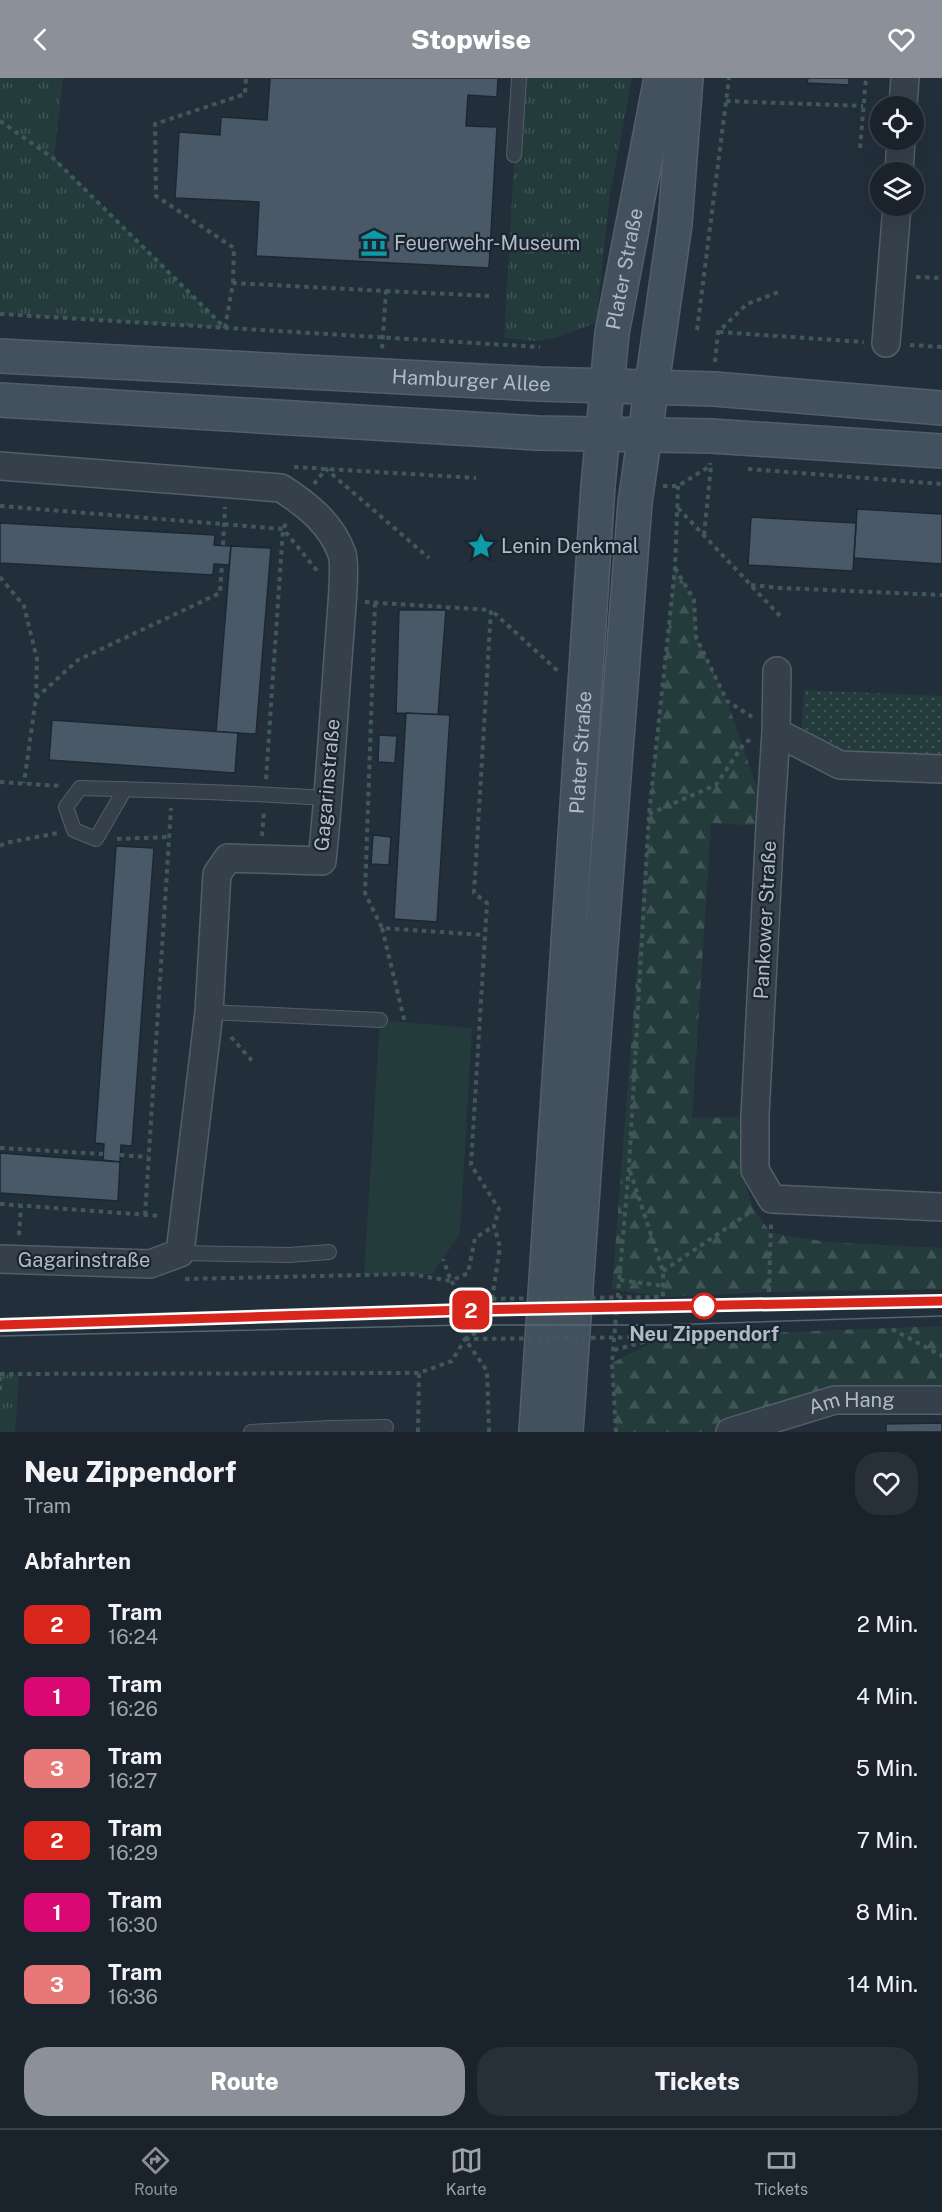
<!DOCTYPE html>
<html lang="de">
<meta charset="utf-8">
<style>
body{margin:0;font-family:"Public Sans",sans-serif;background:#272f38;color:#f1f3f6;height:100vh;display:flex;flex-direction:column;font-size:22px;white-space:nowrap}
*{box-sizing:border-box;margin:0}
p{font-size:20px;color:#9fa4a9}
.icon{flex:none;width:33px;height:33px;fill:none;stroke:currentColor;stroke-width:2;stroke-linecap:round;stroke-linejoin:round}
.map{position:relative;height:1354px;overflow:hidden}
.details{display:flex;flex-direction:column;background:#1a232c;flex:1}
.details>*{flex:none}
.badge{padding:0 12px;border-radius:9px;font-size:21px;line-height:39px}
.controls{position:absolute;left:870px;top:18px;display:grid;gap:12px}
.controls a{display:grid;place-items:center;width:54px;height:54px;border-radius:50%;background:#1a232c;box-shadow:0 6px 24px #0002,0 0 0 2px #384048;font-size:30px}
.map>.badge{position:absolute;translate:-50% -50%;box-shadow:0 0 0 3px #fff}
h2{padding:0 24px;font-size:22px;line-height:54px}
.round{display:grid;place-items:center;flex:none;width:63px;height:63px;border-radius:24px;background:#272f38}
.head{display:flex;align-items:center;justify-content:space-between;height:102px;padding:0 24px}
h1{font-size:28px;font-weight:800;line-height:45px}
.primary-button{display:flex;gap:12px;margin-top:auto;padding:12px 24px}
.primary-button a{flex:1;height:69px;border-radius:24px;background:#8c9099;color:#fff;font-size:24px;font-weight:800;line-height:69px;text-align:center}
.primary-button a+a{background:#272f38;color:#f1f3f6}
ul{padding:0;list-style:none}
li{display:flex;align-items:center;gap:18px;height:72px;padding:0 24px}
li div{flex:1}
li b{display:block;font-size:22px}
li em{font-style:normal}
li .badge{min-width:66px;font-weight:700;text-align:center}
header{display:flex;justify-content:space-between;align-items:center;height:78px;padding:0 24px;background:#8c9099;color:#fff;font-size:27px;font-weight:800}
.dock{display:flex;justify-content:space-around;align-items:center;height:84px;border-top:2px solid #384048;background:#1a232c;font-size:16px;color:#9fa4a9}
.dock a{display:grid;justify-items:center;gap:3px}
.dock .on{color:#8c9099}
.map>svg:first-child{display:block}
.grass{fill:url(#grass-tufts)}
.forest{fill:url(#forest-firs)}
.park{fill:url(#park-dots)}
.pitch{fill:#243b3c}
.building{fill:#4a5967;stroke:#1d2732;stroke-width:1.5}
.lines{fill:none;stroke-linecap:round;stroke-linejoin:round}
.lane-casing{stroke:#535e69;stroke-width:16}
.street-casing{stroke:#535e69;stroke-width:30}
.secondary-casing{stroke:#535e69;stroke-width:36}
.path{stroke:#415858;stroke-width:4;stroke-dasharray:4.5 4.5;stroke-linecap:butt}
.lane{stroke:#35404b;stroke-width:14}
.street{stroke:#35404b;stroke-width:27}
.secondary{stroke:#43505e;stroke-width:33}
.tram{stroke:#576572;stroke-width:1.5}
.path-bridge{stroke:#415858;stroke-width:4;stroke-dasharray:4.5 4.5;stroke-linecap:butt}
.line-casing{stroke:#fff;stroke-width:14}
.line{stroke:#d9261c;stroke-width:9}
.stop-dot{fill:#fff;stroke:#d9261c;stroke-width:3}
.labels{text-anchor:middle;stroke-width:4.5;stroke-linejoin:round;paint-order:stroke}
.poi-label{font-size:20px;fill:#b0bbc7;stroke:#1b2530;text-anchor:start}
.street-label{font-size:20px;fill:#b0bbc7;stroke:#1b2530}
.stop-label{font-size:20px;font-weight:bold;fill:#b0bbc7;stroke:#1b2530}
</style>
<header><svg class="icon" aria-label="back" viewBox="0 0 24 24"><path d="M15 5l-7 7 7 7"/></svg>Stopwise<svg class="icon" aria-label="heart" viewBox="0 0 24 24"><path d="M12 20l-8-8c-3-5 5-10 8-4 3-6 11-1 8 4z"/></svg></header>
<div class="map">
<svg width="942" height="1354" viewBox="0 0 942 1354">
<defs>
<pattern id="grass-tufts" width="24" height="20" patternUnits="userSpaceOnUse" patternTransform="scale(1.5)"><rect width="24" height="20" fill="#243b3c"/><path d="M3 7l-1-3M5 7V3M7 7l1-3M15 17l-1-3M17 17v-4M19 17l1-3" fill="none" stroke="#415557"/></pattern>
<pattern id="forest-firs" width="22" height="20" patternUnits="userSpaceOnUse" patternTransform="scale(1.5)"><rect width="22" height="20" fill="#243b3c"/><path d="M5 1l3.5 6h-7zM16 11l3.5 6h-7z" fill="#415557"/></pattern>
<pattern id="park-dots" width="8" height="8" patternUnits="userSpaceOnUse" patternTransform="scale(1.5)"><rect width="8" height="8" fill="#243b3c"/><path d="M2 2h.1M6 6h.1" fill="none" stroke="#415557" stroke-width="1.8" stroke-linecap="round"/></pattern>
</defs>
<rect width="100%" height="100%" fill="#222f3b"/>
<g class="grass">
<path d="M0,0H63L54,80L225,250L0,236Z"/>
<path d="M519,0H632L610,116L596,245L555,260L537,263L504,260Z"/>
<path d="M19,1296L15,1354H0V1297Z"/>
</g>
<g class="forest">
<path d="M675,490L694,522L696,559L727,623L770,748L711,745L692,1040L741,1039L740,1086L753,1131L771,1155L827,1164L942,1170V1211L769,1214L663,1219L612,1211L649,736Z"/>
<path d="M942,1248V1322H835L730,1354H616L612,1285L663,1259Z"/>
</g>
<path class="park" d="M804,612L942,618V691L800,685Z"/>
<path class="pitch" d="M380,942L472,950L460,1156L432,1196L364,1197Z"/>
<g class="building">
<path d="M270,0H498L497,19L468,17L466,48L497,49L489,190L256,178L259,124L175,120L179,54L220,57L221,39L267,42Z"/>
<path d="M808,0H849V7L807,5Z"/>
<path d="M857,431L942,436V486L854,480Z"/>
<path d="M751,439L856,445L853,493L748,487Z"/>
<path d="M0,445L215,457L214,467L231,468L229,487L214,486L213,497L0,485Z"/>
<path d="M231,468L271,470L256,656L216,654Z"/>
<path d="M399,532H446L438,637L396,635Z"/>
<path d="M406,635L450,637L437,844L394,841Z"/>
<path d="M52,642L238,655L235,695L49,682Z"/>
<path d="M379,657L397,658L395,685L378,684Z"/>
<path d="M373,757L391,759L389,787L371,786Z"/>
<path d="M116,768L154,770L132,1068L121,1067L120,1084L103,1082L104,1066L95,1065Z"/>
<path d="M0,1075L120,1084L118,1123L0,1115Z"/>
<path d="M942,1345V1354H886V1346Z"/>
</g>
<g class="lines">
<defs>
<g id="lane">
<path d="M514,77L519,0"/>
<path d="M125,711L96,761L74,752L66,729L80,710C163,712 246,715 328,720"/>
<path d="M209,934L380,942"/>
<path d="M180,1175L289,1177L329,1174"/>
<path d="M251,1354L330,1350"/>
<path d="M330,1354V1350L386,1349"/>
</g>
<g id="street">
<path d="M903,28L905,0"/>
<path d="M899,94L901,62"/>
<path d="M886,265L897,128"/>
<path d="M0,388L281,410C306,426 332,446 342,476C346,489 341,537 340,554C334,630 330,707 322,783L228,780L217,796L209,934L180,1175L150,1186L0,1181"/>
<path d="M777,593L776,654L770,748L755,1038V1092L772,1121L942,1129"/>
<path d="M776,654L840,687L942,691"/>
<path id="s1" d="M730,1354L835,1322H942"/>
</g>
<g id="secondary">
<path id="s2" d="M0,278L539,306L714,311L942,330"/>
<path d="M0,322L537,355L711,358L942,373"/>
<path id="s3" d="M536,1354L598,408L612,255L661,0"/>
<path d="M566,1354L589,1024L635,425L675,146L686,0"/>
</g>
</defs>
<use href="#lane" class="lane-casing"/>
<use href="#street" class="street-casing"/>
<use href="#secondary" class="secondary-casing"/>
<g class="path">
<path d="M726,23L863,28"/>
<path d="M0,43L53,80L225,250"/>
<path d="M860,70L866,0"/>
<path d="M916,199L942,200"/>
<path d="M233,205L234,170L156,118L155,46L245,16L246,0"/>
<path d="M386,213L489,218"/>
<path d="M0,236L540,269"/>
<path d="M225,250L233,205L386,213L382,271"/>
<path d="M697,252L729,0"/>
<path d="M719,254L864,264"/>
<path d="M910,267L942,269"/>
<path d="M715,284L718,254L747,226L779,214"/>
<path d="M294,389L476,400"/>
<path d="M748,391L942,406"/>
<path d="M314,406L326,391L429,480"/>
<path d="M663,408H678L710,388V385"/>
<path d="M0,428L283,451L319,495"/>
<path d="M678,430L780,538"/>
<path d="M704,457L711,388"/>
<path d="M223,467L225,429"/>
<path d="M675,490L694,522L696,559L727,623L752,639"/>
<path d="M0,499L24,528L37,581L36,620L24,705"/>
<path d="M751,507L781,510L942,517"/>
<path d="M365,524L491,532"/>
<path d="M375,525L365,815L382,850L484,857"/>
<path d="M36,620L78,582L220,515L222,486"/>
<path d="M266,701L283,451L287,444"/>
<path d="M0,704L61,708"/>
<path d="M649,736L716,707L745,664L753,661"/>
<path d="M262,758L264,733"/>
<path d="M117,761L168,759"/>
<path d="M0,768L5,765L58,755"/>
<path d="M382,850L405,945"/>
<path d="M231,959L254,985"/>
<path d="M0,1070L103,1076"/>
<path d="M120,1077L148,1079"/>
<path d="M630,1093L663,1193V1219"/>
<path d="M0,1126L161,1138"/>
<path d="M145,1137L171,730"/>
<path d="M19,1157L21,1128"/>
<path d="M663,1193L752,1133"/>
<path d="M185,1201L410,1196L451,1203L443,1181"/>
<path d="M620,1202L663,1208"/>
<path d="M769,1214L771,1146"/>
<path d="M465,1221L451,1203L468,1195L475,1160L494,1148"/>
<path d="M892,1251L942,1278"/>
<path d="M614,1272L663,1259"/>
<path d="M0,1296L419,1295L452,1283L465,1261"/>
<path d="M0,1312V1296"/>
<path d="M418,1354L419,1295"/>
<path d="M489,1354L487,1293L465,1261L488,1247L500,1169L494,1148L499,1131L471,1087L487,825L474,815L491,532L559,594"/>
<path d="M616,1354L612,1285L629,1089L649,736L675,490L678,408"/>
</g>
<use href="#lane" class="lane"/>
<use href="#street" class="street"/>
<use href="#secondary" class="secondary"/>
<g class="tram">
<path d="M0,1247L465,1232L942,1223"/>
<path d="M0,1258L465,1247H663L942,1238"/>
</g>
<g class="path-bridge">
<path d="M465,1221L663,1219"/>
<path d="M465,1261L663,1259"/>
</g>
</g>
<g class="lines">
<defs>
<path id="line" d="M0,1247L465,1232L942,1223"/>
</defs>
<use href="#line" class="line-casing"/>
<use href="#line" class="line"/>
</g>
<defs>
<symbol id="museum-bare" viewBox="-9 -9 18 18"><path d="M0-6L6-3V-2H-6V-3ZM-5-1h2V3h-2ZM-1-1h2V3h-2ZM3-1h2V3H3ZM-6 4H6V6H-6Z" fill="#0f9aa8" stroke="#1b2530" stroke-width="2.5" paint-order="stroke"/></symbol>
<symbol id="sight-bare" viewBox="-9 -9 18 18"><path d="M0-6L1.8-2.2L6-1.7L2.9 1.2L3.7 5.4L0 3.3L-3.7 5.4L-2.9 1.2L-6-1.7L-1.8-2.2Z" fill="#0f9aa8" stroke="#1b2530" stroke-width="2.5" paint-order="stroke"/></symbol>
</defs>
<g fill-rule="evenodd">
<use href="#museum-bare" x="355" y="146" width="38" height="38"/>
<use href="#sight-bare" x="462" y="449" width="38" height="38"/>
</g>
<circle class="stop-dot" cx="704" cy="1228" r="12"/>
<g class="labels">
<g class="poi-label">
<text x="394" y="172">Feuerwehr-Museum</text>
<text x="501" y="475">Lenin Denkmal</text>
</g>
<g class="street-label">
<text dy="7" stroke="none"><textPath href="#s3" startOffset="1167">Plater Straße</textPath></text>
<text dy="7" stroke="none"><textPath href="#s2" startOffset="472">Hamburger Allee</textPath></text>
<text dy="7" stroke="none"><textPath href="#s3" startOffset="681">Plater Straße</textPath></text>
<text transform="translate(327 707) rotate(-85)" y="7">Gagarinstraße</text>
<text transform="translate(765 842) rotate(-87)" y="7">Pankower Straße</text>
<text x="84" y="1189">Gagarinstraße</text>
<text dy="7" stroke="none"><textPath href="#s1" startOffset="126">Am Hang</textPath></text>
</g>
<g class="stop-label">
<text x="704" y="1263">Neu Zippendorf</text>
</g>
</g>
</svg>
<div class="controls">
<a><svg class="icon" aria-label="locate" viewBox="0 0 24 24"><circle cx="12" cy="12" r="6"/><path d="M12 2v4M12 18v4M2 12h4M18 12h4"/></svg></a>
<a><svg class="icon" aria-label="layers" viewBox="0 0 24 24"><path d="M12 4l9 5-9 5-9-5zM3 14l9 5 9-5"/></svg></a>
</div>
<b class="badge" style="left:471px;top:1232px;background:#d9261c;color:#fff">2</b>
</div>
<section class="details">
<div class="head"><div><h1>Neu Zippendorf</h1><p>Tram</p></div><a class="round"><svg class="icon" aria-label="heart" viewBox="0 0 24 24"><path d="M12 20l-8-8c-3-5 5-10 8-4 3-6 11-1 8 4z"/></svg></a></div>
<h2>Abfahrten</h2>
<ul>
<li><span class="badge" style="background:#d9261c;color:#fff">2</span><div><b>Tram</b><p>16:24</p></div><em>2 Min.</em></li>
<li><span class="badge" style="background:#da0873;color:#fff">1</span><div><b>Tram</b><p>16:26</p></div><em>4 Min.</em></li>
<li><span class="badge" style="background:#e87878;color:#fff">3</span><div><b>Tram</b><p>16:27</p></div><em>5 Min.</em></li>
<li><span class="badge" style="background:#d9261c;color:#fff">2</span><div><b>Tram</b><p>16:29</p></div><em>7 Min.</em></li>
<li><span class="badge" style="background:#da0873;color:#fff">1</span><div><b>Tram</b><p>16:30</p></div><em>8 Min.</em></li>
<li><span class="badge" style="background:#e87878;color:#fff">3</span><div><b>Tram</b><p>16:36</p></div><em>14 Min.</em></li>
</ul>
<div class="primary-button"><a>Route</a><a>Tickets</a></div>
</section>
<nav class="dock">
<a class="on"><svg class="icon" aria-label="directions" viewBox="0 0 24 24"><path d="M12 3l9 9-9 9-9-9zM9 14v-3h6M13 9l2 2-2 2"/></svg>Route</a>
<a><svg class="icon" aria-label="map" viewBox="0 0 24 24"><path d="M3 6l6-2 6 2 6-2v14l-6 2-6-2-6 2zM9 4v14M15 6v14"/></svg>Karte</a>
<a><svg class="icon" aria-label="tickets" viewBox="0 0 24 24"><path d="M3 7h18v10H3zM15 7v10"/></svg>Tickets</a>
</nav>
